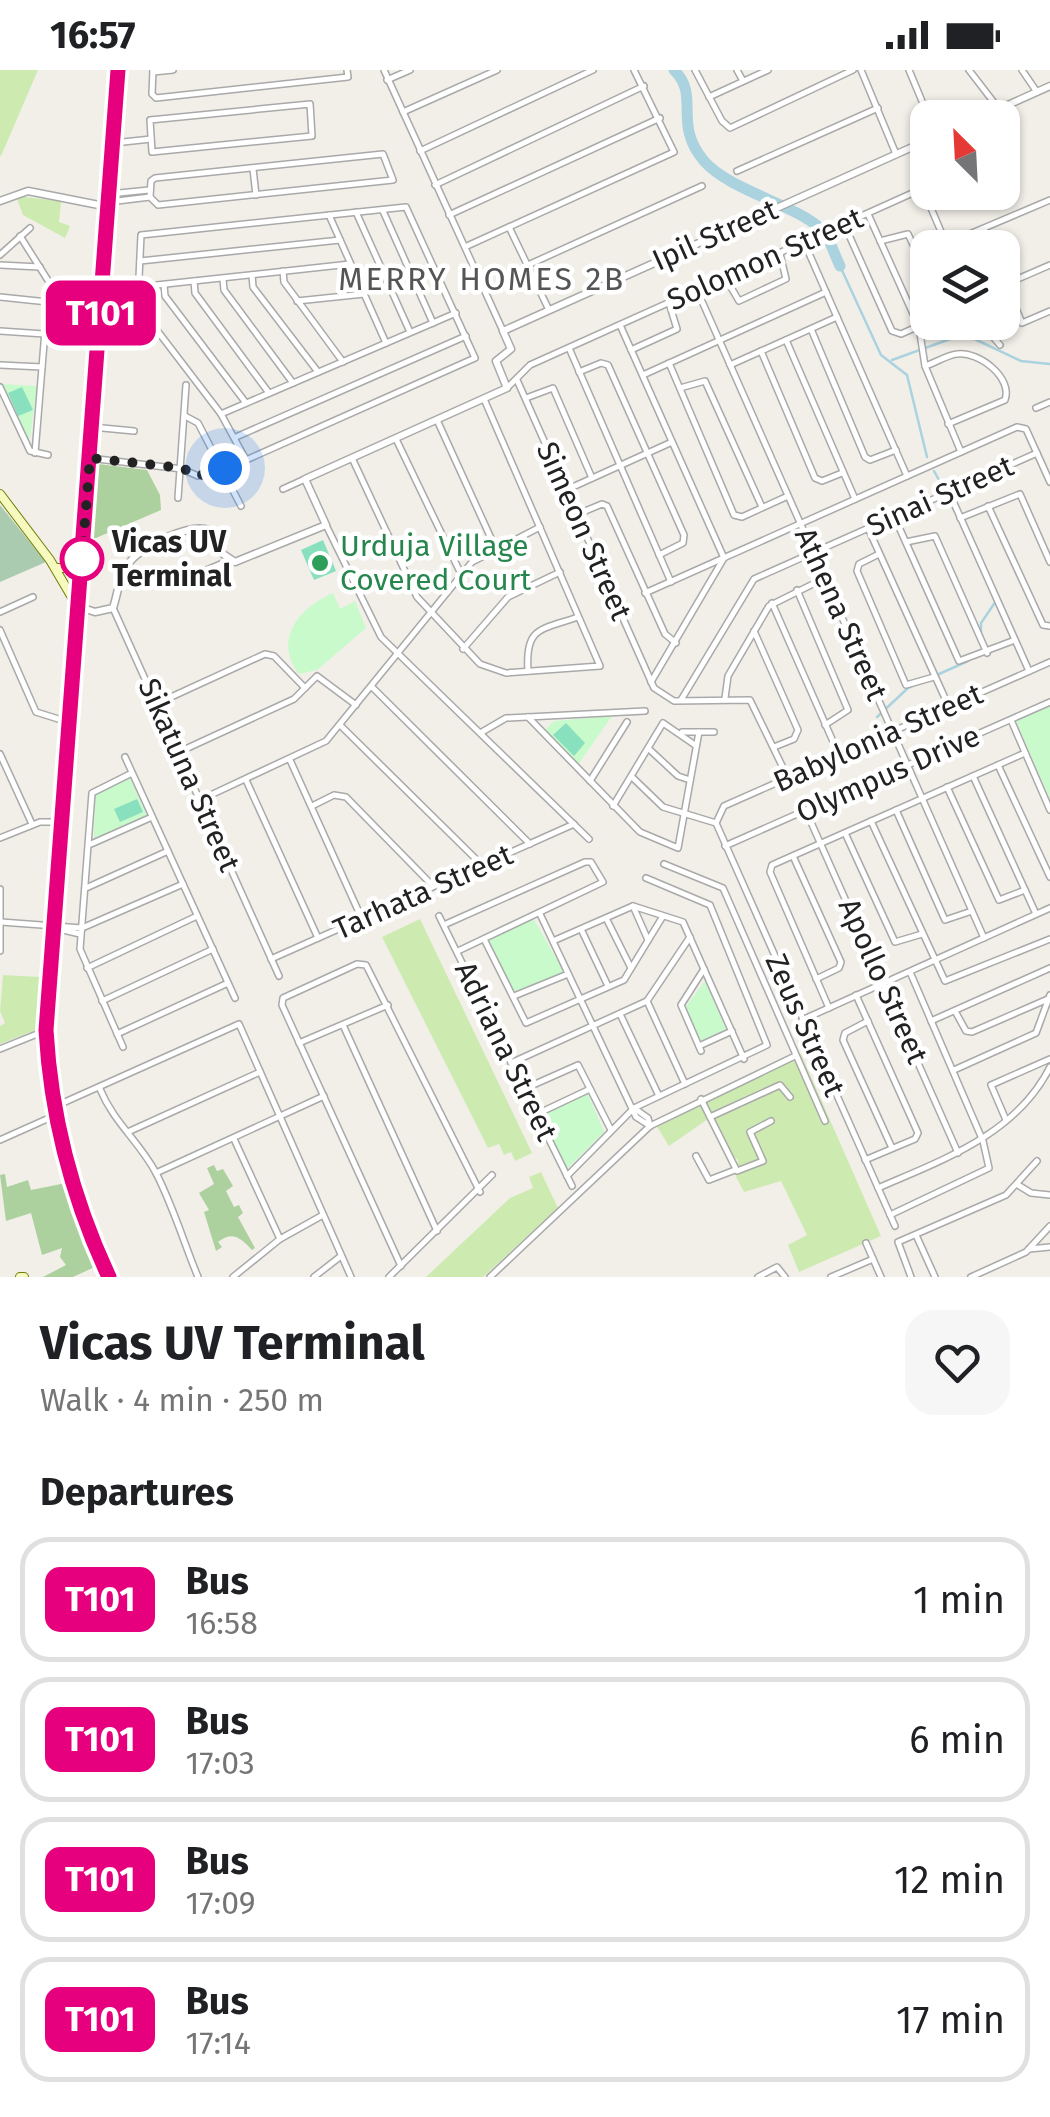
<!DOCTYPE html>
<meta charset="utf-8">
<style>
body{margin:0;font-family:"Fira Sans",sans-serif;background:#f6f6f6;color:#202124;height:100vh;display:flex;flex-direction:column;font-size:38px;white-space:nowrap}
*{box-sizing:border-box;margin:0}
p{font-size:32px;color:#757577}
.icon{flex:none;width:55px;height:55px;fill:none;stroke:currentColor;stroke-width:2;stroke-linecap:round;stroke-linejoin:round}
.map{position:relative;height:1207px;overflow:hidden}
.panel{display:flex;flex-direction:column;background:#fff;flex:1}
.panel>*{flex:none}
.badge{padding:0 20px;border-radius:15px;font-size:35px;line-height:65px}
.needle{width:65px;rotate:336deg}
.buttons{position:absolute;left:910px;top:30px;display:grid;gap:20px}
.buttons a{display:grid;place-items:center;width:110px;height:110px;border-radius:20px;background:#fff;box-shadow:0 2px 8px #0004;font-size:50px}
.you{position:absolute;width:50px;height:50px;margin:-25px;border:8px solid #fff;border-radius:50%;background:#1a73e8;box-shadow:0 0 0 15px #1a73e833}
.map>.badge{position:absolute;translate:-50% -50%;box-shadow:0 0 0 5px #fff}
h2{padding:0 40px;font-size:38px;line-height:90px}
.round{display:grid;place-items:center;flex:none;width:105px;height:105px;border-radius:30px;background:#f6f6f6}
.headline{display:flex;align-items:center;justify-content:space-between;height:170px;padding:0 40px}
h1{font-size:48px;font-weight:700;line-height:75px}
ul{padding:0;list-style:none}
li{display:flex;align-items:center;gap:30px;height:125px;margin:0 20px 15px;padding:0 20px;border:5px solid #e0e0e0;border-radius:30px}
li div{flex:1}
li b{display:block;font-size:38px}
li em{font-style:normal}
li .badge{min-width:110px;font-weight:700;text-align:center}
.status{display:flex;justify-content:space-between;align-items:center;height:70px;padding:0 50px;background:#fff;direction:ltr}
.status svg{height:28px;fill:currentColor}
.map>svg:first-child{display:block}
.grass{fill:#cdebb0}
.forest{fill:#add19e}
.cemetery{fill:#aacbaf}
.park{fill:#c8facc}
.pitch{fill:#88e0be}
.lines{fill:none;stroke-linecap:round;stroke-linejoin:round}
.stream{stroke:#aad3df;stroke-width:2.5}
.river{stroke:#aad3df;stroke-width:11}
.minor-casing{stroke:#a9a9a9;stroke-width:8}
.tertiary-casing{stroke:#a9a9a9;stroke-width:9}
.secondary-casing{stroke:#707d05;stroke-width:10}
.minor{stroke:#fff;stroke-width:5}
.tertiary{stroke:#fff;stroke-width:6}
.secondary{stroke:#f7fabf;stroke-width:8}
.line-casing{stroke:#fff;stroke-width:22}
.line{stroke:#e6007e;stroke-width:15}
.walk{stroke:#222;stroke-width:10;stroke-dasharray:0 18}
.stop-dot{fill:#fff;stroke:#e6007e;stroke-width:5}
.leisure-dot{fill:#2e9e5b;stroke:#fff;stroke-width:4}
.labels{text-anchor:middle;stroke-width:9;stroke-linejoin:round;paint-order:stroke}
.street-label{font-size:30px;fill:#222;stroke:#fff}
.stop-label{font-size:30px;font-weight:bold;fill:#222;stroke:#fff;text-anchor:start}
.leisure-label{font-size:30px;fill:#27864d;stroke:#fff;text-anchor:start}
.neighbourhood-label{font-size:32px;letter-spacing:2.5px;fill:#555;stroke:#fff}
</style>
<div class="status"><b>16:57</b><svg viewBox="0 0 49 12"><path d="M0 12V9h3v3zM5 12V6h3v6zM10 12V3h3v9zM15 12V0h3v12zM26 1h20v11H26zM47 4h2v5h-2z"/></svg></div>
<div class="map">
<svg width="1050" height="1207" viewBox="0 0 1050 1207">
<rect width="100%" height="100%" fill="#f2efe9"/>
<g class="grass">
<path d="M0,0H38L1,86L0,85Z"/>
<path d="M16,126L61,131L59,152L70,156L65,168L23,145Z"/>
<path d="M420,849L532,1083L515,1091L511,1082L504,1085L499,1074L488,1078L382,867Z"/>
<path d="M3,905L40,907L38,959L0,974V956L5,953L0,941Z"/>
<path d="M801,984L881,1166L799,1202L788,1175L807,1165L781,1111L744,1122L736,1107L738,1090L728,1082L708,1049L669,1076L656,1055Z"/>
<path d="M541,1102L558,1138L483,1207H426L510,1128L533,1118L529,1107Z"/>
</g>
<g class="forest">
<path d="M90,393L147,400L160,425L161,440L96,468L85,466Z"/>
<path d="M214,1095L217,1101L223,1099L233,1116L226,1121L234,1137L239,1135L243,1143L238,1147L255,1178L252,1180C240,1167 232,1161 218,1172L222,1177L216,1181L204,1142L209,1140L199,1123L214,1114L207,1098Z"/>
<path d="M5,1104L7,1117L28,1110L31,1120L66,1113L99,1195L73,1207H43L66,1195L60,1187L62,1178L42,1185L31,1143L6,1151L0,1105Z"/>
</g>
<path class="cemetery" d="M0,435L46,492L0,512Z"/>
<g class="park">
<path d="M2,314L37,316L30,368H26Z"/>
<path d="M333,523L340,539L355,531L366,558L317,600L299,604C273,569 299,538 333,523Z"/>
<path d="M1050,636V729L1016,651Z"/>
<path d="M612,646L577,696L544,661L554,651Z"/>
<path d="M129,706L147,746L94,770L95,722Z"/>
<path d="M533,848L564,902L511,923L483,869Z"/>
<path d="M705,911L726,959L699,972L684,939Z"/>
<path d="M588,1024L604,1062L566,1100L539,1046Z"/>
</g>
<g class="pitch">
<path d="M22,317L33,340L18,346L8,323Z"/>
<path d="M323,470L336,501L314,510L301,480Z"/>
<path d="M566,653L585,673L574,686L553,665Z"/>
<path d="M137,729L143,742L120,752L114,739Z"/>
</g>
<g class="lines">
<g class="stream">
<path d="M840,196L881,285L907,305L927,387"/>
<path d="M892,290L964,264L1021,291L1050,294"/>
<path d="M934,401L945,421"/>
<path d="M947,427L955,442"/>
<path d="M981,563V553L996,531"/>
<path d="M877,647L908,618L968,591"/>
</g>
<path class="river" d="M674,0C701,26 672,53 704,91C730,121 798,135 823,161C830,169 835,186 840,196"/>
<defs>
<g id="minor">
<path d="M153,0L152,24L156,28L348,7L347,0"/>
<path d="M384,0L503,261"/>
<path d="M695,0L722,51L730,58L853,0"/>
<path d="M737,0L743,11"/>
<path d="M861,0L896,84"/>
<path d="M909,0L929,48"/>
<path d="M969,0L999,39"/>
<path d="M1022,0L1037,22"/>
<path d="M153,2L173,0"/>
<path d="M387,10L410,0"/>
<path d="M709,27L768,0"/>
<path d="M310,34L312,66L152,82L150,50Z"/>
<path d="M403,42L497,0"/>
<path d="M114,73L151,69"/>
<path d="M420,81L593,0"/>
<path d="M383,84L393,110L158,135L150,127L151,111L155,108Z"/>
<path d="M253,99L256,125"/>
<path d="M737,101L878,38"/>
<path d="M435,115L644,16"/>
<path d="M109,124L149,120"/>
<path d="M109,132L150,127"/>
<path d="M406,137L475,288L246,390L221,344L156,259L137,250L141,165Z"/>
<path d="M383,141L433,253"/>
<path d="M356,142L410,262"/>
<path d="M868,144L919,257L925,296L961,382"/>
<path d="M329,145L386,273"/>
<path d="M449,145L660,48"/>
<path d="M844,154L892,261L901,264L928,252"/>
<path d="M509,157L549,240"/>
<path d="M984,159L992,178"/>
<path d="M20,166L49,212L35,383"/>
<path d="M965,166L1050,130"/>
<path d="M880,171L908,164L928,206"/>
<path d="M804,172L907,406"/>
<path d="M467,176L674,82L634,0"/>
<path d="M0,185L30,158"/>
<path d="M140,191L340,170"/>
<path d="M0,195L40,197"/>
<path d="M528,195L702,116"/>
<path d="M283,201L284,212L343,292"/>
<path d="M252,205L253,217L318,302"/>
<path d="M1002,205L1022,253L1050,241"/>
<path d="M725,207L739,231L786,209L780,184"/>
<path d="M223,209L224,220L293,313"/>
<path d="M194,211L195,223L269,323"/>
<path d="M1006,214L1050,195"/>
<path d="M164,215L165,226L246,333"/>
<path d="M138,217L350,194"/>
<path d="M697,220L984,868"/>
<path d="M0,227L48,232"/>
<path d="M297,231L364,224"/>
<path d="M102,233L137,241"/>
<path d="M980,252L1000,275"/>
<path d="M620,255L724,488L651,612"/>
<path d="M811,259L865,387L870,390L896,380"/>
<path d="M0,261L74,266"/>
<path d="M45,264L99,267"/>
<path d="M786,270L855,429"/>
<path d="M569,278L671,512"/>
<path d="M631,280L677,259L669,233"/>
<path d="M761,281L815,408L822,411L842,403"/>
<path d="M669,293L734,445L742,447L788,426"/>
<path d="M0,295L42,297"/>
<path d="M730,295L837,247"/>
<path d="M925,296C935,293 947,285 957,284C979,281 1013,308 1005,330L948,354"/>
<path d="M579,302L601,293L608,295L684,465L683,473L659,485"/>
<path d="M643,305L826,222"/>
<path d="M517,310L654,618L674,631L750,630L788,708"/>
<path d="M0,317L30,381L48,385"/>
<path d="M507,318L530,295L917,121L925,124L948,178"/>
<path d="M680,318L705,311L762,437"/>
<path d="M526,328L553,318L592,408"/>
<path d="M1036,338L1050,332"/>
<path d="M221,344L456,243"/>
<path d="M185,346L198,353L241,436"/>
<path d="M437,350L495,477"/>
<path d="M92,357L134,361"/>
<path d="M236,367L466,266"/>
<path d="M396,369L461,504"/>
<path d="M89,388L182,399L198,406L225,397"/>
<path d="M352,388L417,527L480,594L506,603L600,596L484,329"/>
<path d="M283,419L305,409"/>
<path d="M566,420L672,372"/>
<path d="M949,422L1029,601"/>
<path d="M178,428L186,315"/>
<path d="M988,436L1043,555L1050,556"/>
<path d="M578,444L602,434L607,436L665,564L676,573"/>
<path d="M894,446L959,591L1015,570"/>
<path d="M960,448L1020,424L1050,492"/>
<path d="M326,455L381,567L589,769"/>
<path d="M868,458L949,637"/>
<path d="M906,472L935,466L987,583"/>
<path d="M879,484L859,494L857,501L906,615L934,607"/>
<path d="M181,511L230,490"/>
<path d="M797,520L848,640L825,655"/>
<path d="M645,523L1017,357L1026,359L1050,412"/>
<path d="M772,533L839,685"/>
<path d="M113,538L279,906"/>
<path d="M0,542L33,527"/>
<path d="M0,560L36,642L68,652"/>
<path d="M754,561L798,660L794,669L774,677"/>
<path d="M463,579L508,527L560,502"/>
<path d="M528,601C525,557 540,560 578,547"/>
<path d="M372,617L530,774"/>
<path d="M725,628L728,606L769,536L825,508"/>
<path d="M681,630L754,509L1037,383"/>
<path d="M158,633L265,584L274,586L305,618"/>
<path d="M528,647L640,762L678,778L699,662"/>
<path d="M1011,650L1050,740"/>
<path d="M340,655L482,795"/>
<path d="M482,662L506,648L645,641"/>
<path d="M682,662H714"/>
<path d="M649,679L678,706L690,710"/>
<path d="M179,682L294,629L317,606L356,635"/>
<path d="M0,684L32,754"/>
<path d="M125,687L235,928"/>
<path d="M290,690L362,849"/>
<path d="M998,695L1050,807"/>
<path d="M973,706L1036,844"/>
<path d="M633,708L663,737L716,753"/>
<path d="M246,710L318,868"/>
<path d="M590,711L627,652"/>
<path d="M947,717L999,830L1025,820"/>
<path d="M200,730L326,671L472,492L540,457"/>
<path d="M312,736L334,725L346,727L433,816"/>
<path d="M613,736L663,653L695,675"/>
<path d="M896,740L945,850L972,841"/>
<path d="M806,741L958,1083"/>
<path d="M871,751L945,911L1050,869"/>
<path d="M716,753L895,1156"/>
<path d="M716,753L724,736L1050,592"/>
<path d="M845,763L895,872L922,864"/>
<path d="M0,768L40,752H61"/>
<path d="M91,774L152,747"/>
<path d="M725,776L1050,632"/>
<path d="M793,786L841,892L839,898L816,909"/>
<path d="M664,794L723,818L825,1051"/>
<path d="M86,818L168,781"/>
<path d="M0,819V881"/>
<path d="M633,836L648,870"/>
<path d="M540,844L636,1047L650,1056"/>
<path d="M439,846L572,1116"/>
<path d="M606,848L631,898"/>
<path d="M1,852L82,858L183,814"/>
<path d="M446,854L585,792H591L603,812L458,881"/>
<path d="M55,858L80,864"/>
<path d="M581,859L608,916"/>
<path d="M484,869L526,953L624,910L663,846"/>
<path d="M553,871L633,836L683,852L744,989"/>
<path d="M271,889L574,754"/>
<path d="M87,898L197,846"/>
<path d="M856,925L918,1063L915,1069L865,1090"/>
<path d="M514,926L568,904"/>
<path d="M102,931L213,879"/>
<path d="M647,931L685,1014"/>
<path d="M647,931L690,867"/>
<path d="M829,938L770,802L772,795L1025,683"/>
<path d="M955,941L966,961L972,962L1048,929"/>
<path d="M620,944L659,1026"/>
<path d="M802,950L1050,838"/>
<path d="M868,951L845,963L843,970L892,1078"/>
<path d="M931,951L1050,898"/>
<path d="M343,955L437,1161"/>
<path d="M117,964L228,913"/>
<path d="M299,973L388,935"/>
<path d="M699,976L732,961"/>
<path d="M123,977L80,879L92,723L132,703"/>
<path d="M0,979L47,960"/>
<path d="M701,981L681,935L704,899"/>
<path d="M511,993L647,931"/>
<path d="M954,1000L1036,963L1050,925"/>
<path d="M100,1019C114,1053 139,1071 156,1103C173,1136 184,1173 198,1207"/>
<path d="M524,1019L578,995L611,1060"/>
<path d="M701,1029L737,1101L763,1091L750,1062L771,1051"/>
<path d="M56,1036L239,954L351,1207"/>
<path d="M634,1038L648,1048L650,1056"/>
<path d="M537,1044L590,1019"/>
<path d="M710,1047L780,1015L790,1027"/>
<path d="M1006,1050L991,1015L1050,989"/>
<path d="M130,1061L260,1002"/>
<path d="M234,1069L280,1169"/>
<path d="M0,1070L56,1045"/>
<path d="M696,1086L709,1110L735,1100"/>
<path d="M156,1103L324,1026"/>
<path d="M567,1106L634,1038L767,975L710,835L646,808"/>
<path d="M1018,1115L1031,1123L1050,1125"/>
<path d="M878,1118C942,1090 1016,1065 1050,997"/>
<path d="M890,1145L989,1098L983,1071L910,902"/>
<path d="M916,1165L935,1207"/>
<path d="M866,1173L881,1207"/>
<path d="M1029,1179L1050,1177"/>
<path d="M401,1196L282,935L283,928L357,894L366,895L480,1122"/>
<path d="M233,1207L280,1169L323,1145"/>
<path d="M314,1207L341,1186"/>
<path d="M389,1207L492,1105"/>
<path d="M490,1207L650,1056L795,986"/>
<path d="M758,1207L777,1197L785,1207"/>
<path d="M831,1207L873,1189"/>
<path d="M911,1207L898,1172L1006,1125L1037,1091"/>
<path d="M971,1207L1026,1182L1050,1156"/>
</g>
<g id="tertiary">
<path d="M979,48L1050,16"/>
<path d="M0,131L28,121L109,137"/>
<path d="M77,536L95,542L113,538C118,523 119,506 129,493C141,476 190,453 209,460L223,484L235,492L326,455L305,409L507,318L496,291L511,279L503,261L928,70"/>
</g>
<g id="secondary">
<path d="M0,424L50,490L77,536"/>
<path d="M56,498H71L82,489"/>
<path d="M20,1207H24"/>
<path d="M109,1207C72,1128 51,1048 47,960L118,0"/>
</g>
</defs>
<use href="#minor" class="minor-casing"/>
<use href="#tertiary" class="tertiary-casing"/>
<use href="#secondary" class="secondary-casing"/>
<use href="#minor" class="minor"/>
<use href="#tertiary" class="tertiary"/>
<use href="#secondary" class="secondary"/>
</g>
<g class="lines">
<defs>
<path id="line" d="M109,1207C72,1128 51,1048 46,960L118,0"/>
</defs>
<use href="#line" class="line-casing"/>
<use href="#line" class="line"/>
<path class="walk" d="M82,489L90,388L182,398L198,406L225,398"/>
</g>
<circle class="stop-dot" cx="82" cy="489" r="20"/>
<circle class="leisure-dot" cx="320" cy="493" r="10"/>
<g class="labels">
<g class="street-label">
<text transform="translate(715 165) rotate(-24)" y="10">Ipil Street</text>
<text transform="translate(765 189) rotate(-24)" y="10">Solomon Street</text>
<text transform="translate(940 426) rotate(-24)" y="10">Sinai Street</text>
<text transform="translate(584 461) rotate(66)" y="10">Simeon Street</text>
<text transform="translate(841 544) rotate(66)" y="10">Athena Street</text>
<text transform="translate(878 668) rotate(-24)" y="10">Babylonia Street</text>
<text transform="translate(888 704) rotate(-24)" y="10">Olympus Drive</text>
<text transform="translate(189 705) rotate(66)" y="10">Sikatuna Street</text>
<text transform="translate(423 822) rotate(-24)" y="10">Tarhata Street</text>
<text transform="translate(883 911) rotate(66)" y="10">Apollo Street</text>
<text transform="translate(805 955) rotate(66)" y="10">Zeus Street</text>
<text transform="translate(506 981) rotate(64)" y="10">Adriana Street</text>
</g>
<g class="stop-label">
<text x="112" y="482">Vicas UV<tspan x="112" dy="34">Terminal</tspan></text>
</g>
<g class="leisure-label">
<text x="340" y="486">Urduja Village<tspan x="340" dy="34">Covered Court</tspan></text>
</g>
<g class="neighbourhood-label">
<text x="482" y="220">MERRY HOMES 2B</text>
</g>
</g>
</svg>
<div class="buttons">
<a><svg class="needle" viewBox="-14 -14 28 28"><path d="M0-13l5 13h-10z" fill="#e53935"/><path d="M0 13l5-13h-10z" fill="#757577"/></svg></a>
<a><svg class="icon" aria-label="layers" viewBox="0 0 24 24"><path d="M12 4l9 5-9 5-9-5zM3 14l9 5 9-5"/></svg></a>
</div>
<div class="you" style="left:225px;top:398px"></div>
<b class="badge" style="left:101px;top:243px;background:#e6007e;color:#fff">T101</b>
</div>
<section class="panel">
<div class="headline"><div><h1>Vicas UV Terminal</h1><p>Walk · 4 min · 250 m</p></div><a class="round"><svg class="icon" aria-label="heart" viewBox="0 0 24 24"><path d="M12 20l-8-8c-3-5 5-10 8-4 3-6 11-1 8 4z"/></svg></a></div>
<h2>Departures</h2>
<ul>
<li><span class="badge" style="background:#e6007e;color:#fff">T101</span><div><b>Bus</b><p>16:58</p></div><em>1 min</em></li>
<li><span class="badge" style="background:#e6007e;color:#fff">T101</span><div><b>Bus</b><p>17:03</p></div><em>6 min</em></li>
<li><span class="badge" style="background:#e6007e;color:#fff">T101</span><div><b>Bus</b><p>17:09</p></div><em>12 min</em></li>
<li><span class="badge" style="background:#e6007e;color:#fff">T101</span><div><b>Bus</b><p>17:14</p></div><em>17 min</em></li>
</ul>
</section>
